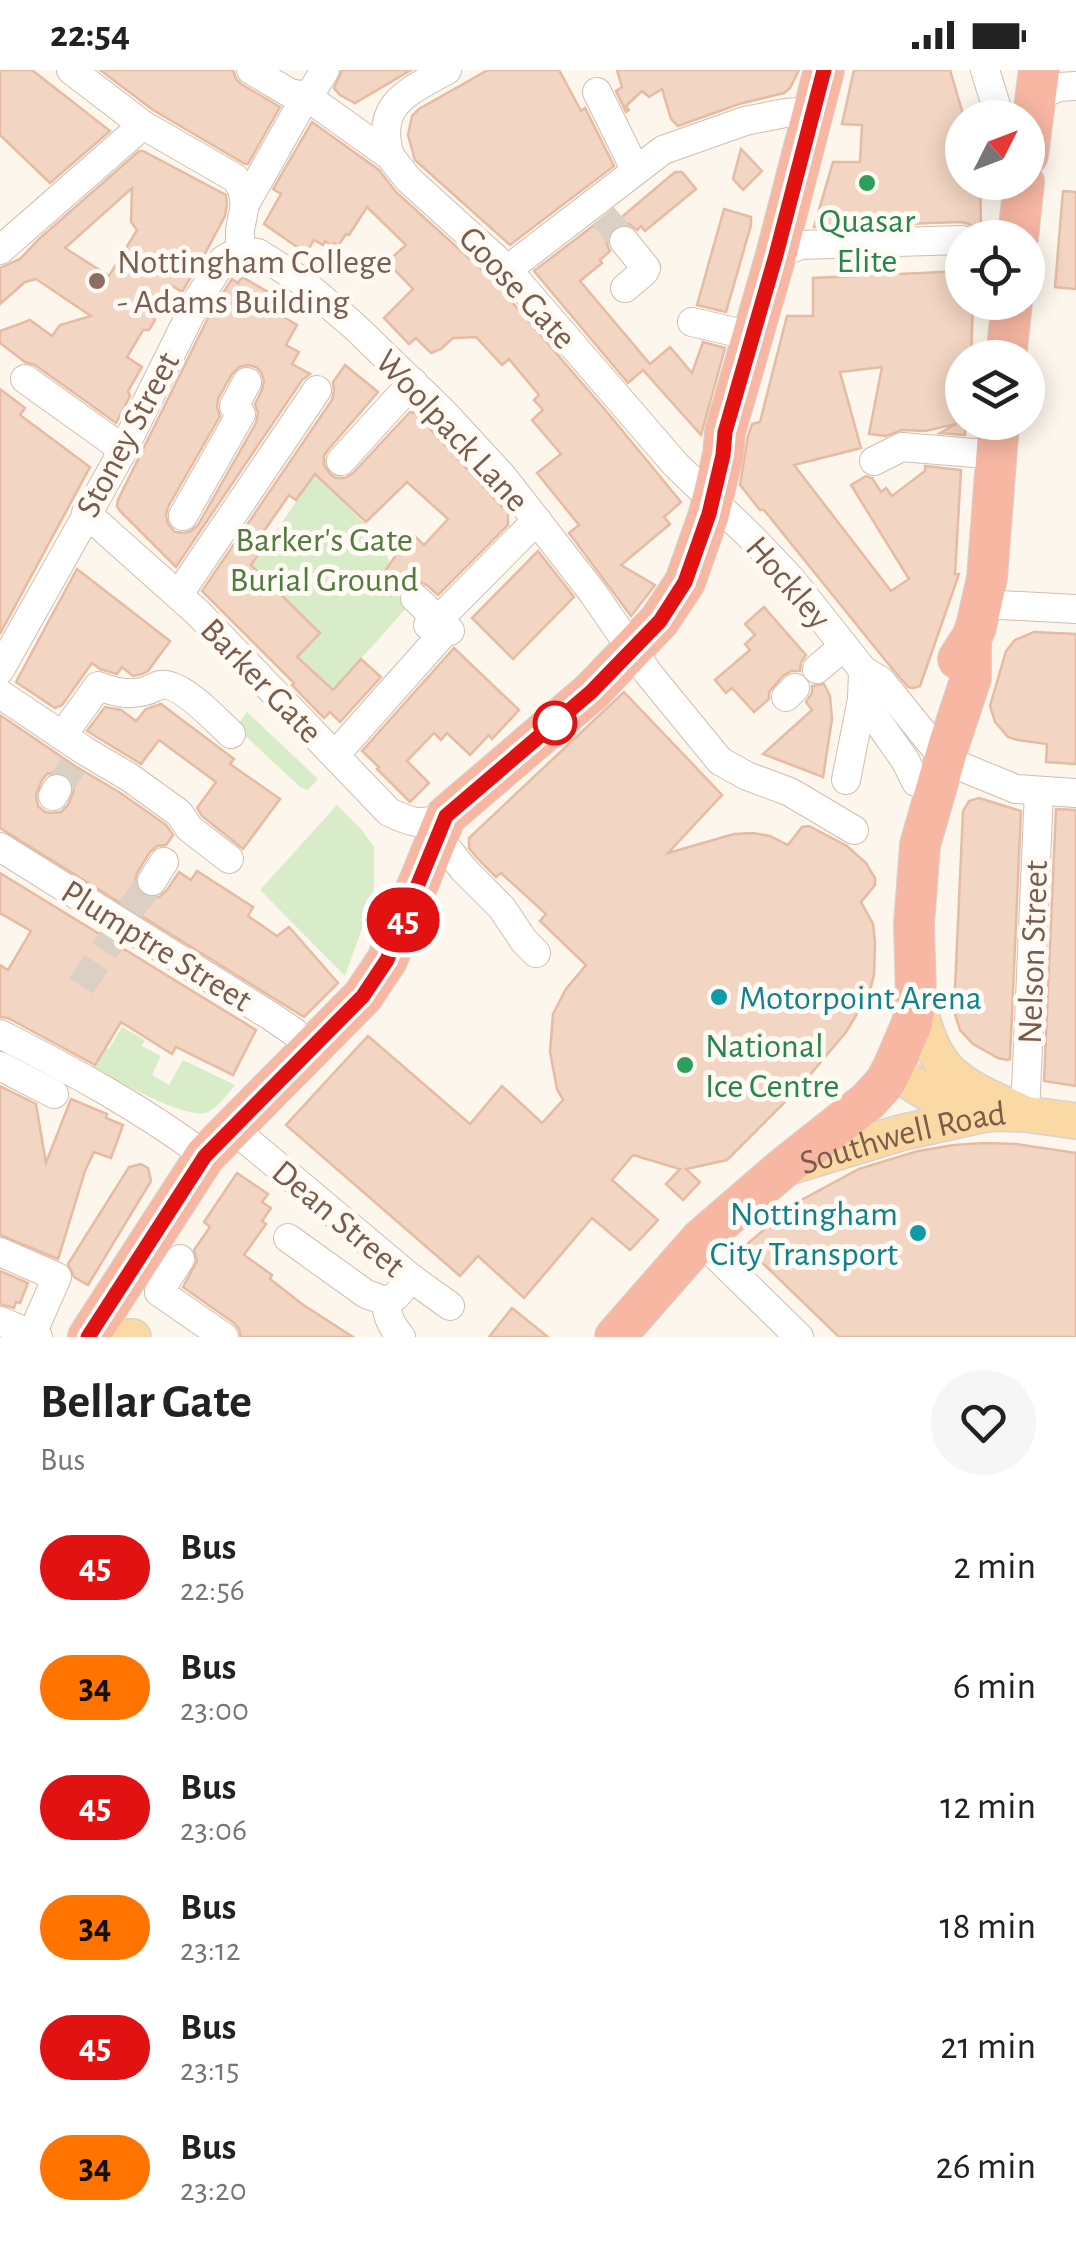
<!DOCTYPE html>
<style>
body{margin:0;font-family:"Alegreya Sans",sans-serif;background:#f6f6f6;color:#222;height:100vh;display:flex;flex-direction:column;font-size:38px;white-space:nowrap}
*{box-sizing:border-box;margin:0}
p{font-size:32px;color:#767676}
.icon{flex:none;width:55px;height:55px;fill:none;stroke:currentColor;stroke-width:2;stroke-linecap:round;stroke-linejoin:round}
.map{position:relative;height:1267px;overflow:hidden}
.details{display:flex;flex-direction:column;background:#fff;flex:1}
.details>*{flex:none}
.badge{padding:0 20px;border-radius:32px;font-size:35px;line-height:65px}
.needle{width:65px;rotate:48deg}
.tools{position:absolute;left:945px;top:30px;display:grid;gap:20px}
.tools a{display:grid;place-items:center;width:100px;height:100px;border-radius:50%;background:#fff;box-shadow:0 5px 25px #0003;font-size:50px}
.map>.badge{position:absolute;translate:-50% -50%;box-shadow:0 0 0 5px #fff}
.round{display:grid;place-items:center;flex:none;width:105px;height:105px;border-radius:52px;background:#f6f6f6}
.head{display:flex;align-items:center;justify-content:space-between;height:170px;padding:0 40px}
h1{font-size:48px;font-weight:700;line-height:75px}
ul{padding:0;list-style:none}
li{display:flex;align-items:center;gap:30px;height:120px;padding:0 40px}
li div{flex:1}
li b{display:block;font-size:38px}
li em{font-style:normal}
li .badge{min-width:110px;font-weight:700;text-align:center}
.status{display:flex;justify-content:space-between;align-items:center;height:70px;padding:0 50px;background:#fff;direction:ltr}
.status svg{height:28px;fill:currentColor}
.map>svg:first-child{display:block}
.green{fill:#d8ecc9}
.building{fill:#f3d5c3;stroke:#e6bba3;stroke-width:2.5;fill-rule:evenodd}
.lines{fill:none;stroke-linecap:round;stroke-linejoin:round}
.minor-tunnel{stroke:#dcd0c4;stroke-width:28;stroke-dasharray:28 14;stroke-linecap:butt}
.minor-casing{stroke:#d1beb0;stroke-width:30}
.major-casing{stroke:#dad1cd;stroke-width:38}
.highway-casing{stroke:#dad1cd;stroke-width:42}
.minor{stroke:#fff;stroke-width:28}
.major{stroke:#fbd9a5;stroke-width:35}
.highway{stroke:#f7b7a3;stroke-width:40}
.line-casing{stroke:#fff;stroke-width:22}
.line{stroke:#e21212;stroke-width:15}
.leisure-dot{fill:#2e9e5b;stroke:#fffaf3;stroke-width:4}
.education-dot{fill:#8d6e63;stroke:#fffaf3;stroke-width:4}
.stop-dot{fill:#fff;stroke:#e21212;stroke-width:5}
.culture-dot{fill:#0f9aa8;stroke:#fffaf3;stroke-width:4}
.labels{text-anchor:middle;stroke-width:10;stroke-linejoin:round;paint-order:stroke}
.leisure-label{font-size:35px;fill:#27864d;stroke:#fffaf3}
.education-label{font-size:35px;fill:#785e54;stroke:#fffaf3;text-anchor:start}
.street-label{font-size:35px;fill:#7a5c4d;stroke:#fffaf3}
.park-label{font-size:35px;fill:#537a41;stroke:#fffaf3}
.culture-label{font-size:35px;fill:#0d838f;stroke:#fffaf3;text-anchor:start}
</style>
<div class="status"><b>22:54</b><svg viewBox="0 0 49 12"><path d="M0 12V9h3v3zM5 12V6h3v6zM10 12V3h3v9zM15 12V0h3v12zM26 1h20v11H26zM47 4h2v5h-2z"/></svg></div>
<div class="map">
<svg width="1076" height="1267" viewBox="0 0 1076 1267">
<rect width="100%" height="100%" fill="#fdf6ec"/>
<g class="green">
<path d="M328,386L345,402L331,420L376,465L391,494L381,507L409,535L333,620L308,598L294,613L282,602L319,563L252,495Z"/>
<path d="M247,642L318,709L308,720L300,717L236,657Z"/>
<path d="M337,735L361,759L374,777V818L371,833L345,906L260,820Z"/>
<path d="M122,957L145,970L142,976L161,986L152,1005L169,1015L183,990L235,1015C227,1024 217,1039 206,1043C184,1049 115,1009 93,998L105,978L109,979Z"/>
</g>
<g class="building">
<path d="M0,0H32L110,61L50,113L0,65Z"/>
<path d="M100,0H233L236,9L241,14L280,37L248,94H245L153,40Z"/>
<path d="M342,0H411L355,33L340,25L334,18Z"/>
<path d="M488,0H559L581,41L585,38L614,96L510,175L415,90L408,65L412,46L419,39Z"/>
<path d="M617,0H799L790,18L784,23L739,34L678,56L671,49L662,19L649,27L642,21L626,36L629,40L626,42L616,21L622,17Z"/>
<path d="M854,0H950L962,41V112H980L981,153L977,161L969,154L961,152L814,157L833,92H860L862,55L842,54Z"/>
<path d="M312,52L379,100L396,122L493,210L607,342L681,432L664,447L670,454L621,495L655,515L631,546L569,463L579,455L537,403L561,384L532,350L543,340L534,330L539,325L509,289L502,295L476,267L453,268L441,279L431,283L416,268L409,274L384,248L413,219L387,192L406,175L367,137L349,165L346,164L338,176L334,173L332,176L325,171L323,175L314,170L306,183L264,154L281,124L273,119Z"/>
<path d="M741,79L762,101L743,120L733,109Z"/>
<path d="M139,81H143L226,125L227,134L225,146L201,191L182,222L171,215L152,244L155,250L149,260H143L127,287L142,297L128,321L130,326L116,353L35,295L25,292L0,273V261L30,250L52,266L60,255L91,246L36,209L25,212L0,234V198L20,189L39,169ZM132,118L131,152L137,160L109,206L65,178Z"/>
<path d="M675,102H682L696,119L645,161L641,156L637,160L629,154H620L614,157L607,166V175L610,181L600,190L602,193L580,211L650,294L670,277L692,303L703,272L725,278L701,365L643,300L628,313L534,201L610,143L617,151Z"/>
<path d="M1063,121L1076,122V219L1055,217Z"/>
<path d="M724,139L751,147V155L726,242L697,235Z"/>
<path d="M962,201V232H973L971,288H962V352H966L965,365L940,363L956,354L925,361L902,360L886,366L869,364L882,297L840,302L861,378L794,395L891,521L909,509L851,415L866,406L872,408L881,422L886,418L892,426L925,401V396L961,400L955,504H959L920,616L914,618L908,617L890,596L764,440H760L740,415L748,366L752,354L760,352L787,246H813V208Z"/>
<path d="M242,207L284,231L277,243L297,255L286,275L299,282L292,294L310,304L302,310L176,497L120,441L117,436L118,430L212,240L232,209L238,213ZM248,295L256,297L261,302L264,311L262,320L255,334L258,343L256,353L198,455L191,461L184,463L175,462L168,454L166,445L168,437L220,346L217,337L218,329L232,304L239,297Z"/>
<path d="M345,295L378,322L328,380L324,386V395L330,404L336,408H345L353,403L410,342L415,343L508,443V455L438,525L427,515L418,511H411L403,515L398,524L381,507L411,463L424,475L448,449L407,412L366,452L315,404L296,430L289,425L264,461L271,466L251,495L320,563L297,587L333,620L361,589L381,607L340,652L330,642L324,648L312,636L292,615L294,613L202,521L332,330L334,320L333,312Z"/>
<path d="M0,319L25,338L20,345L90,397L0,564Z"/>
<path d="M538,481L574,527L513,589L472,548Z"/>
<path d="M77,499L170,571L148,601L142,604L133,606L122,597L117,604L100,599L92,593L62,635L55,638L16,612Z"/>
<path d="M764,537L806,585L801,592L800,601H791L783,606L769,622V629L754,642L732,618L726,623L715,610L750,580L745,574L755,565L745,554Z"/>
<path d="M1034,562L1076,564V694L1046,692L1047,674L1018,670L1008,667L995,652L990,636L1006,581L1015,570Z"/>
<path d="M454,578L519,640L492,669L489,665L470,685L447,663L441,670L434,663L407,691L429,713L410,732L377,699L379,697L362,681Z"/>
<path d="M824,614L830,626L832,649L823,707L763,684L812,640L806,632L812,623V616Z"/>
<path d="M624,622L722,725L668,783L734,764L753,763L770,766L788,775L802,757L809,756L847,776L866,793L875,808V815L861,832L873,854L875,872L874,905L869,924L846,962L799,1018L727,1090L686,1099L700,1112L683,1130L666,1114L680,1099L633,1085L612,1110L658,1150L630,1180L592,1148L524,1228L478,1186L460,1206L286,1055L368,966L470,1054L502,1016L542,1053L563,1030L557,1019L550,982L553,944L566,919L586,895L540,851L546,844L501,803L496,807L477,788L469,778V768Z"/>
<path d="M161,634L234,689L230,694L280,729L243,779L202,746L197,738L216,712L159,670L141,694L87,661L105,637L121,640L136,651L146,639Z"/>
<path d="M0,645L75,696L119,722L166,755L173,765L166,775L157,776L150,782L137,803L135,811L137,820L142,825L150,828L159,827L167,820L179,802L191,810L197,801L253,837L248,846L277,866L289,857L338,913L304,947L0,758ZM56,702L65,703L72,709L74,720L68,735L61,742L52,743L45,742L38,736L36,725L42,710L47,704Z"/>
<path d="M979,728L1021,741L1010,989L1007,990L998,988L973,974L960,960L954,941L963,741L969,731Z"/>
<path d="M1056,739L1076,740V1016L1044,1011Z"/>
<path d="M0,803L256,960L233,1005L176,977L172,984L121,952L95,995L8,948L0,947V895L8,900L31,861L0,843Z"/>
<path d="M0,1016L36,1034L46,1093L71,1029L107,1044L106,1048L123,1055L111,1088L94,1082L85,1101L58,1189L0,1165Z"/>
<path d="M984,1073L1016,1074L1076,1083V1267H839L745,1176L794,1134L859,1099L918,1081L954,1075Z"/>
<path d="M141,1094L148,1098L151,1111L88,1215L74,1207L68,1194L129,1097Z"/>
<path d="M237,1103L268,1124L262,1132L271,1138L262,1151L266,1154L244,1185L272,1205L270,1209L302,1234L353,1267H241L239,1259L234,1253L183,1217L197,1191L194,1180L210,1157L204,1152Z"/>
<path d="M0,1201L28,1213L20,1233L16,1232L14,1238L0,1234Z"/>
<path d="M512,1238L548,1267H489Z"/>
</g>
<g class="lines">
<g class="minor-tunnel">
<path d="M603,146L624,171"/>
<path d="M57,719L77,690"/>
<path d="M130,840L152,811"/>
<path d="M81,916L112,869"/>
</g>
<defs>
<g id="minor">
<path d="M71,0L143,55L235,108L242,118L245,134"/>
<path d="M251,0L290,23L306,26L390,86L408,109L506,198L676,395L751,467L791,509L863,600L881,611L945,690L1016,719L1076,723"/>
<path d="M985,0L1000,48"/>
<path d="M597,22L635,99"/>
<path d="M1036,27L1059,17L1076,16"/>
<path d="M390,86C374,34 408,22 447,0"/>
<path d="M624,171L646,198L644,202L625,218"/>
<path d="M0,180L143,55"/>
<path d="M240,180L258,183L300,210L353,255L443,342L503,407L593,523L648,603L720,691L747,706L790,722L854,760"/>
<path d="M240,180V160L245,134L306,26L314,18L325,0"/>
<path d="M776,185L800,175L962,170"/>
<path d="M506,198L516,193L663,80L745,51L785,43L813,41"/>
<path d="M692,252L752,266"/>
<path d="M25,309L113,372L121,384"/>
<path d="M341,391L413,312"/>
<path d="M874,391L902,377L998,385"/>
<path d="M86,443L198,543L389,742C412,753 421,756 446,746"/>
<path d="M183,446L241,344L234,336L247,312"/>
<path d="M179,524L317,320"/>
<path d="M415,528L450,561"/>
<path d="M981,534L1076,539"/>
<path d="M428,555L438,550L537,450"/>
<path d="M817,599L844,576"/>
<path d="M0,600L121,384L197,231L223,190L240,180"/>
<path d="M863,600L862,629L905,690L916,712"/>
<path d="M0,624L85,681L129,707L179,743L189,758L229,789"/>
<path d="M786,627L795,618"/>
<path d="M62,666L98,616C114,622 129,626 145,621C151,620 155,616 160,615C180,611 216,650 231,664"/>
<path d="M335,685L447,559"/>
<path d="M846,710L862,629"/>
<path d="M53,726L57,719"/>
<path d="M434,773L450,782L464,800L502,838L524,871L536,883"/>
<path d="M0,777L272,947L294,962L310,978"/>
<path d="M152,811L164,792"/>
<path d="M0,964C70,1000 142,1038 205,1086"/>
<path d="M0,996L54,1024"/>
<path d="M1025,1044L1039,721"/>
<path d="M231,1057L411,1208L450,1236"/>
<path d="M288,1168L366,1224L386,1231L396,1226L411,1208"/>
<path d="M700,1170L799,1267"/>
<path d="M0,1182L57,1207L32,1264"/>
<path d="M180,1189L159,1222L224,1267"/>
<path d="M386,1231C387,1247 391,1255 401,1267"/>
<path d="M0,1251L38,1267"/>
</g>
<g id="major">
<path d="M916,927C935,1002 949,1010 1019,1041"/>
<path d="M894,995C915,1024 948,1031 981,1044"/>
<path id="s1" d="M785,1098L900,1063L981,1045L998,1043L1025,1044L1076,1051"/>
<path d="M115,1267H133"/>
</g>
<g id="highway">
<path d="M1028,85L1039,0"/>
<path d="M1018,168L1024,112"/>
<path d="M1006,288L1012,232"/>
<path d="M958,589L971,569L976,557L987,508L999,352"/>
<path d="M88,1267L205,1086L363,926L387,890L446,746L591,622L659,551L685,512L709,444L723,385L725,362L776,185L824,0"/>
<path d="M615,1267L700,1170L782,1099L868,1031L886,1011L894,995L912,953L916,927L914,854L920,775L949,674L971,608V569"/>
</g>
</defs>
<use href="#minor" class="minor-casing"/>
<use href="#major" class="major-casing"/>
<use href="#highway" class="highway-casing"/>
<use href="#minor" class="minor"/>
<use href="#major" class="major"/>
<use href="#highway" class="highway"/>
</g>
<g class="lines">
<defs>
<path id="line" d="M88,1267L205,1086L363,926L387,890L446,746L591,622L660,551L685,512L709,444L723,385L725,362L776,185L824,0"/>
</defs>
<use href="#line" class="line-casing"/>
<use href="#line" class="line"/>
</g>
<g class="leisure-dot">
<circle cx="867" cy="113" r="10"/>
<circle cx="685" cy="995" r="10"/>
</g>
<circle class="education-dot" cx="97" cy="211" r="10"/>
<circle class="stop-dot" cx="555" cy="653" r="20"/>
<g class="culture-dot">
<circle cx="719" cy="927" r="10"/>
<circle cx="918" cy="1163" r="10"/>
</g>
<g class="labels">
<g class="leisure-label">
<text x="867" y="162">Quasar<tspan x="867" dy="40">Elite</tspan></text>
<text x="705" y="987" text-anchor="start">National<tspan x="705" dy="40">Ice Centre</tspan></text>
</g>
<g class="education-label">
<text x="117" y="203">Nottingham College<tspan x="117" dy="40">- Adams Building</tspan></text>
</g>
<g class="street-label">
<text transform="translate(518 217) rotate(47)" y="12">Goose Gate</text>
<text transform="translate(453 360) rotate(47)" y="12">Woolpack Lane</text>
<text transform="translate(127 364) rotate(-62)" y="12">Stoney Street</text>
<text transform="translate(789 512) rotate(49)" y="12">Hockley</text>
<text transform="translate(262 610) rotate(46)" y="12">Barker Gate</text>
<text transform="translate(157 875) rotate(32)" y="12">Plumptre Street</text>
<text transform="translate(1032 882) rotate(-88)" y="12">Nelson Street</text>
<text dy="12" stroke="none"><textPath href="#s1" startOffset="122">Southwell Road</textPath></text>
<text transform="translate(339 1148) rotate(40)" y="12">Dean Street</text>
</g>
<g class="park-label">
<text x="324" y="481">Barker's Gate<tspan x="324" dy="40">Burial Ground</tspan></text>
</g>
<g class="culture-label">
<text x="739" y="939">Motorpoint Arena</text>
<text x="898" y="1155" text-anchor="end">Nottingham<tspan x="898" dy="40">City Transport</tspan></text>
</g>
</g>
</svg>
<div class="tools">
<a><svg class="needle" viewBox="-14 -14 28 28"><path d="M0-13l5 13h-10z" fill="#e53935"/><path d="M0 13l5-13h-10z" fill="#767676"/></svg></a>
<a><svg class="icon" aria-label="locate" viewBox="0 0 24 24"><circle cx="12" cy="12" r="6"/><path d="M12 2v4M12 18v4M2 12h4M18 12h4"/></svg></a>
<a><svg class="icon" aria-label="layers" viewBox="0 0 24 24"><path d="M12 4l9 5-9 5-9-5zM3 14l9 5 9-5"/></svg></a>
</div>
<b class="badge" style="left:403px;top:850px;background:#e21212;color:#fff">45</b>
</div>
<section class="details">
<div class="head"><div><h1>Bellar Gate</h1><p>Bus</p></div><a class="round"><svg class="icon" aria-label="heart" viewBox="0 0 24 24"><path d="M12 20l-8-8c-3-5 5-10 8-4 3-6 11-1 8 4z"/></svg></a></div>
<ul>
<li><span class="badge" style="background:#e21212;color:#fff">45</span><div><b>Bus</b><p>22:56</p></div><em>2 min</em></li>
<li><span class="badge" style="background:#ff7300;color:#111">34</span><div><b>Bus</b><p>23:00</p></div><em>6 min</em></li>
<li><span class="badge" style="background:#e21212;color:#fff">45</span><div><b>Bus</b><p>23:06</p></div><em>12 min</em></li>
<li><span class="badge" style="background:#ff7300;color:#111">34</span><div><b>Bus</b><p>23:12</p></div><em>18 min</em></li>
<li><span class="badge" style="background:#e21212;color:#fff">45</span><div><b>Bus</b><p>23:15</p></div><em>21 min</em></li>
<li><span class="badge" style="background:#ff7300;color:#111">34</span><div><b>Bus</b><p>23:20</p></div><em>26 min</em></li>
</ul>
</section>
